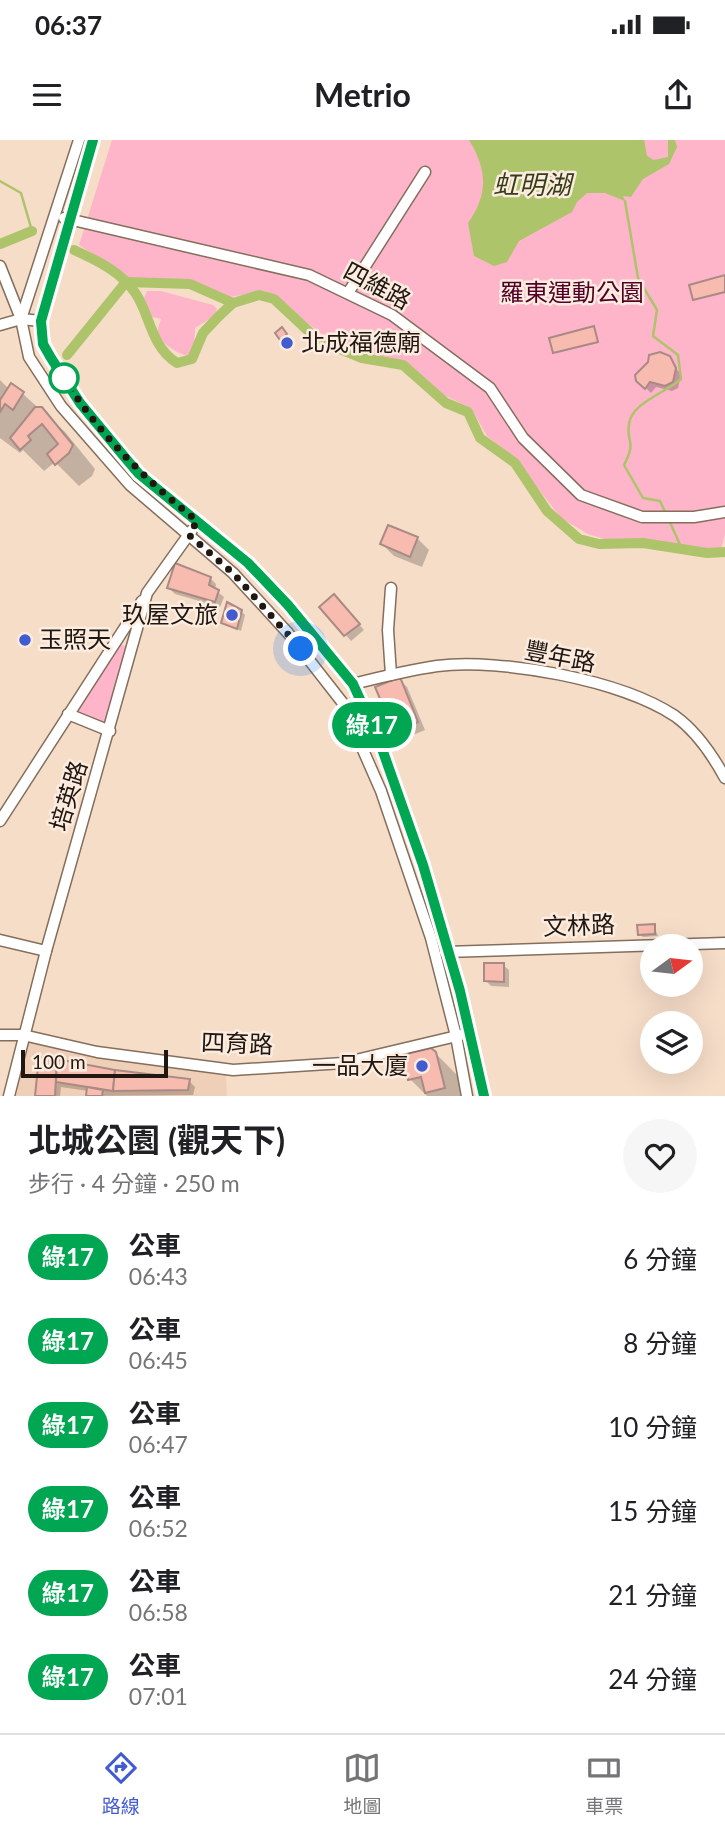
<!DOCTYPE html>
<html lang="zh-TW">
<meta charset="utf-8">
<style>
body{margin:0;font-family:Lato,"Noto Sans TC",sans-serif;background:#f6f6f6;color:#202124;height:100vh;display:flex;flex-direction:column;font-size:26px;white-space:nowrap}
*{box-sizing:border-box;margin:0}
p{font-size:23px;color:#757577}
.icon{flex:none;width:38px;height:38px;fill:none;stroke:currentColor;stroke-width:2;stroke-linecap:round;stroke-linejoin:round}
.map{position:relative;height:956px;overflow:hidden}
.side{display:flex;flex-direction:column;background:#fff;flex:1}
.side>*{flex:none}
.badge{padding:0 14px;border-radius:23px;font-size:24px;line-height:46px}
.needle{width:46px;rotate:75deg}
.buttons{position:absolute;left:640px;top:794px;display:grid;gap:14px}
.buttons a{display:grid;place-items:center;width:63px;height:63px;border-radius:50%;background:#fff;box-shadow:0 7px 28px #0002;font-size:35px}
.scale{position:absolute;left:21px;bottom:18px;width:147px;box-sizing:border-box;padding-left:7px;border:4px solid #201710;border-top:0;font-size:19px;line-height:24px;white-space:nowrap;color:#201710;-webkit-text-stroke:5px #fcece0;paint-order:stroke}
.you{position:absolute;width:35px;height:35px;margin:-18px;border:5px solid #fff;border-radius:50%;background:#1a73e8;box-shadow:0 0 0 10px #1a73e833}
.map>.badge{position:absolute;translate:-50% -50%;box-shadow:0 0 0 4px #fff}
.round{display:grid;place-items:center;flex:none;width:74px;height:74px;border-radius:37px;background:#f6f6f6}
.summary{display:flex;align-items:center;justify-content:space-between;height:119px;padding:0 28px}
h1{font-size:33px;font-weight:700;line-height:52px}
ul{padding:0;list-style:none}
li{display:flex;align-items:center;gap:21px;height:84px;padding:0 28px}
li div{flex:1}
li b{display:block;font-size:26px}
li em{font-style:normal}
li .badge{min-width:77px;font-weight:700;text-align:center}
.status{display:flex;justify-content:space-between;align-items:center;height:49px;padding:0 35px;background:#fff;direction:ltr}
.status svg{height:19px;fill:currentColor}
header{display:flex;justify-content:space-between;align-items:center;height:91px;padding:0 28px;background:#fff;font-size:32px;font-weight:700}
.dock{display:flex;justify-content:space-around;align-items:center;height:98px;border-top:2px solid #e0e0e0;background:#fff;font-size:19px;color:#757577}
.dock a{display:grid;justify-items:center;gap:4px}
.dock .selected{color:#425bce}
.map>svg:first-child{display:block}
.built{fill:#efcfb7}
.green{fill:#feb4c9}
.water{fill:#adc46b}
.shadow{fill:#0003}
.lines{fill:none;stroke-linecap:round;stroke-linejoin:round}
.stream{stroke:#adc46b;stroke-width:2.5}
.canal{stroke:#adc46b;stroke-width:10}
.building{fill:#f7bbb0;stroke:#a98a84;stroke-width:2}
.minor-casing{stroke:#846e5c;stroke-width:13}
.minor{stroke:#fff;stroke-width:10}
.line-casing{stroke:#fff;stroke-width:16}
.line{stroke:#00a651;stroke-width:10}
.walk{stroke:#201710;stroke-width:7;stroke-dasharray:0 12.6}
.poi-dot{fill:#425bce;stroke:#fcece0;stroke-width:2.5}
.stop-dot{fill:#fff;stroke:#00a651;stroke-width:3.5}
.labels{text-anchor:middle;stroke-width:5;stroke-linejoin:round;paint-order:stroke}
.street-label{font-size:24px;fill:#201710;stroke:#fcece0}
.park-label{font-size:24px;fill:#530028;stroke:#fcece0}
.poi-label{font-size:24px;fill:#201710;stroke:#fcece0;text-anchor:start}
.water-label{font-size:26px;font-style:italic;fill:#343d18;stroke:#fcece0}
</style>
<div class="status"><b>06:37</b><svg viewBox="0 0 49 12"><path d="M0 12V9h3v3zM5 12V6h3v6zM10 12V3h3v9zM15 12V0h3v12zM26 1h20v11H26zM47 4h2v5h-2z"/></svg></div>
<header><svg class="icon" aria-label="menu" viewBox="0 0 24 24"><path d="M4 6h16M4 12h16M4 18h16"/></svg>Metrio<svg class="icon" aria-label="share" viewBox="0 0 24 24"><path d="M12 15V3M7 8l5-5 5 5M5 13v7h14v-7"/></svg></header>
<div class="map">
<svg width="725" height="956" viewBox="0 0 725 956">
<rect width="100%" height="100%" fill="#f6ddc8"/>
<path class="built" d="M29,902L226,934L227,956H16Z"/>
<g class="green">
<path d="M112,0H725V394L720,414L677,404H620L588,394L561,378L515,319L487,296L471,268L433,250L397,224L355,214L326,197L264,151L230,157L173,141L136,142L79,105Z"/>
<path d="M147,151H161L213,165L217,169L214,176L195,188L194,208L189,216C179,215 158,202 158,191C158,187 160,183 161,179L152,177L144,158Z"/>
<path d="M116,502L133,510L110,591L68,574Z"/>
</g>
<path class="water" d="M469,0H644L647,16L654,20L668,17V0H675L677,7L669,24L643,39L631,57L623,56L625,61L605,53H587L577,62L572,72L519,101L507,122L494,126L474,116L468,83C489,53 487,30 469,0Z"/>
<g class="shadow">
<path d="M725,137V153L695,159Z"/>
<path d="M594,190L598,203L555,213Z"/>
<path d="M669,218L681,235L678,248L672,251L656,247L651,253L638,240Z"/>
<path d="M0,240L9,249L12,246L23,254L65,292L95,329L92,336L79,346L55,322L44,331L23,310L20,313L0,298Z"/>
<path d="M417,398L429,410L422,427L394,416L382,404Z"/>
<path d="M210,438L216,444L215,450L224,457L220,467L175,454L169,448Z"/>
<path d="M340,462L364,490L351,501L322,467Z"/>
<path d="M241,471L245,475L241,491L223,483Z"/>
<path d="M399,539L407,547L425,590L403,599L395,591Z"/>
<path d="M654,786L658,796L643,797L639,794Z"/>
<path d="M503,825L509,830V847L491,846L486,841Z"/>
<path d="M435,913L459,937L463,956H427L410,939Z"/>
<path d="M41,919L189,941L195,947L193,955L88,956V951L61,947L60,956H37Z"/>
</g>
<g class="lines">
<g class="stream">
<path d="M0,41L21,53L32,91"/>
<path d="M625,61L638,138L657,170L653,196L678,215L681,239C667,252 631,263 629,284C626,304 637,300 624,325L643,358L660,361L666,374"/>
<path d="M669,380L681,407"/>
</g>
<g class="canal">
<path d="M0,104L32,91"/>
<path d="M74,110C96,120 122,132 136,154C150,175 151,207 177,223L192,219L203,193L219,176L233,163L259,155L274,159L318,200L362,218L403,225L446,263L468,272L480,298L515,323L547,371L579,399L599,404L643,403L707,413L725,412"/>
<path d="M67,215L126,142L190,144L233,163"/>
</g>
</g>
<g class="building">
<path d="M725,135V152L693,160L689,145Z"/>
<path d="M594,186L598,202L553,213L549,198Z"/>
<path d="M282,187L287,194L280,200L275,193Z"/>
<path d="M660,212L670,216L676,228L673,242L665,246L650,242L645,249L636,241L635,235L648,222L649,215Z"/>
<path d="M11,243L24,252L13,270L5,264L0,272V260Z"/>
<path d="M35,267H42L73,305L69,313L55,325L47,314L58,304L42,284L28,296L31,300L20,310L10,298Z"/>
<path d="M388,385L418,397L410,417L380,404Z"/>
<path d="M175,423L211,437L209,445L219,450L215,462L167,448Z"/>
<path d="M334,454L360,484L344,496L319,467Z"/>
<path d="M227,462L242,470L237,489L221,483Z"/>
<path d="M400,537L418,582L394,592L375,547Z"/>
<path d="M655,784V794L638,795L637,785Z"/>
<path d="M484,823H504V842L484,841Z"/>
<path d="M431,908L436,912L445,948L425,953L421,937L408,940L402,915Z"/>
<path d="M39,917L57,919L55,956H35Z"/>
<path d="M57,919L115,930L113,951L56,942Z"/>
<path d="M115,930L190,939L188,950L113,951Z"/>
<path d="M87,947L103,950L102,956H86Z"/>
</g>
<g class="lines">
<defs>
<g id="minor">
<path d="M79,0L21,179L29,217L61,266L130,345L233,433L288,493L342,562L381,651L431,798L456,896L467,956"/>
<path d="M93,0L41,181L43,204L52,218L80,263L122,314L139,333L248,423L288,465L353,544L380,603L423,725L460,851L484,956"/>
<path d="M64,78L309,135L392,175L490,248L523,298L581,355L642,377H694L725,372"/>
<path d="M0,126L21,179"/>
<path d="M348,153L425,32"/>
<path d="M0,185L21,179L41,181"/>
<path d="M391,448L388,490L391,535"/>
<path d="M353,544C381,537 409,530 437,526C501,518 621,540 675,576C696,591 713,616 725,638"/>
<path d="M68,574L110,591"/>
<path d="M0,681L142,461"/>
<path d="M0,800L46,811"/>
<path d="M445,812L725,803"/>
<path d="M0,895H23L97,912L233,930L343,923L461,895"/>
<path d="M9,956L46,811L147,453L192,390"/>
</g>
</defs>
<use href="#minor" class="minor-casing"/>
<use href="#minor" class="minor"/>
</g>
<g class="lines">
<defs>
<path id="line" d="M93,0L41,181L43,204L51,218L80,263L122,314L139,334L248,423L288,465L353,544L380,603L423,725L460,851L484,956"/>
</defs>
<use href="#line" class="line-casing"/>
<use href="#line" class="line"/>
<path class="walk" d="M64,238C101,297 143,337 197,381L189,395L233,433L301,509"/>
</g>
<g class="poi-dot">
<circle cx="287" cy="203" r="7"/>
<circle cx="232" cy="475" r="7"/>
<circle cx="25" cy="500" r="7"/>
<circle cx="422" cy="926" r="7"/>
</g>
<circle class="stop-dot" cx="64" cy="238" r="14"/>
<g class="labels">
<g class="street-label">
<text transform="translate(377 146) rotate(28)" y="8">四維路</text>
<text transform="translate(560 517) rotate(11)" y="8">豐年路</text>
<text transform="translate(69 656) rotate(-73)" y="8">培英路</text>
<text transform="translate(579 786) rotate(-2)" y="8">文林路</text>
<text transform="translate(237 904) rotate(2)" y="8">四育路</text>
</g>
<g class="park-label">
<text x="572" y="161">羅東運動公園</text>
</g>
<g class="poi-label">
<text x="301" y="211">北成福德廟</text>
<text x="218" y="483" text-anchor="end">玖屋文旅</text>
<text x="39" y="508">玉照天</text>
<text x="408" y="934" text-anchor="end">一品大廈</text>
</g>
<g class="water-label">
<text x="532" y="54">虹明湖</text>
</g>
</g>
</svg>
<div class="buttons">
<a><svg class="needle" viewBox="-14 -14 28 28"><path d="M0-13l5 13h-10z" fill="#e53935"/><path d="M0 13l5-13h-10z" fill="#757577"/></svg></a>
<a><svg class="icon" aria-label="layers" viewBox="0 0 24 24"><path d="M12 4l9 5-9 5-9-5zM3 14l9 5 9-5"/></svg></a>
</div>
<div class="scale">100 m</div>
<div class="you" style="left:301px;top:509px"></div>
<b class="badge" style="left:372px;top:585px;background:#00a651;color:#fff">綠17</b>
</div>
<section class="side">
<div class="summary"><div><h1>北城公園 (觀天下)</h1><p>步行 · 4 分鐘 · 250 m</p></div><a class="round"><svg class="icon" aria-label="heart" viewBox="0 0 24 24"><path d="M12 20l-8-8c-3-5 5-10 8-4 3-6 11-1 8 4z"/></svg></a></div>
<ul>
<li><span class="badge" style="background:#00a651;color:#fff">綠17</span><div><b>公車</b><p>06:43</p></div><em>6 分鐘</em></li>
<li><span class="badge" style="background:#00a651;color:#fff">綠17</span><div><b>公車</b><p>06:45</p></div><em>8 分鐘</em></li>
<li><span class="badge" style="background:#00a651;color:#fff">綠17</span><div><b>公車</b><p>06:47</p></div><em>10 分鐘</em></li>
<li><span class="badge" style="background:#00a651;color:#fff">綠17</span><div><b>公車</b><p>06:52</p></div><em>15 分鐘</em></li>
<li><span class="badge" style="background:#00a651;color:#fff">綠17</span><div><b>公車</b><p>06:58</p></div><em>21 分鐘</em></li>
<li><span class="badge" style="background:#00a651;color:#fff">綠17</span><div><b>公車</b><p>07:01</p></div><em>24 分鐘</em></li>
</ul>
</section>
<nav class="dock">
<a class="selected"><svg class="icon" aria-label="directions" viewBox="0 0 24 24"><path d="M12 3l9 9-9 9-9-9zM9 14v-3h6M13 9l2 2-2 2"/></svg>路線</a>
<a><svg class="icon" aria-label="map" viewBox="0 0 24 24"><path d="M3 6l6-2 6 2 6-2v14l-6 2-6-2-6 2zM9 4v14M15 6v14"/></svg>地圖</a>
<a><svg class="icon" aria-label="tickets" viewBox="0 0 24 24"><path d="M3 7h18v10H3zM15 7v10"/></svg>車票</a>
</nav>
